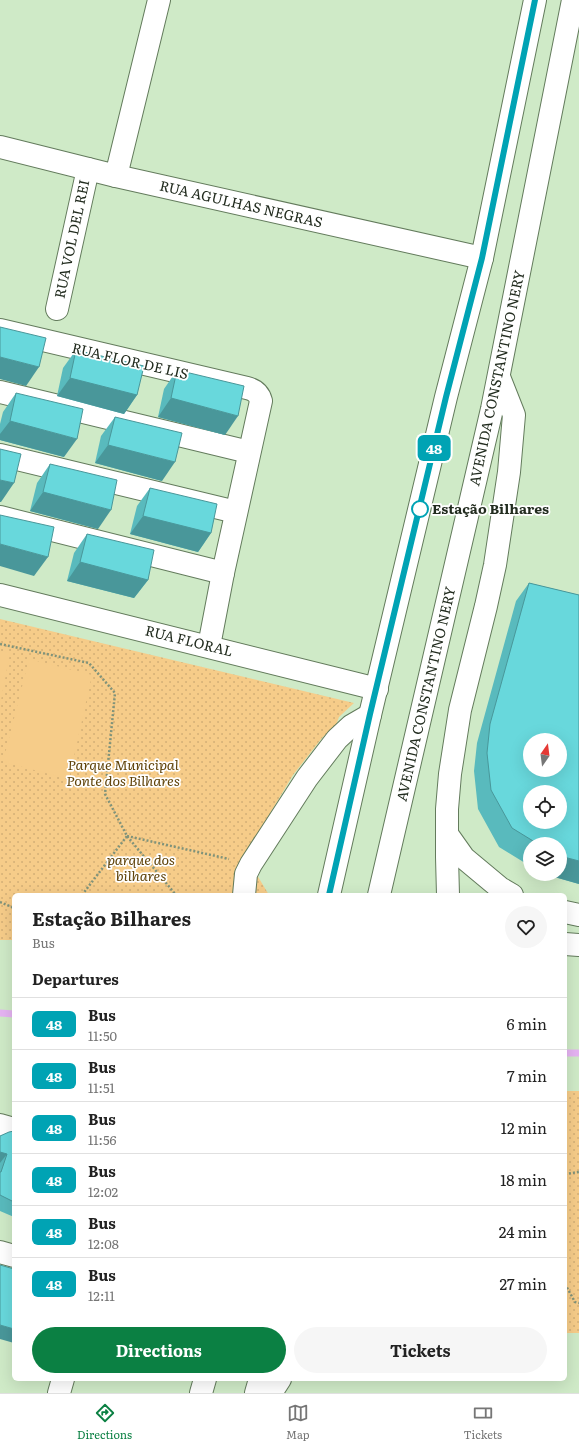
<!DOCTYPE html>
<meta charset="utf-8">
<style>
body{margin:0;font-family:Literata,serif;background:#f6f6f6;color:#222;height:100vh;display:flex;flex-direction:column;font-size:15px;white-space:nowrap}
*{box-sizing:border-box;margin:0}
p{font-size:13px;color:#767676}
.icon{flex:none;width:22px;height:22px;fill:none;stroke:currentColor;stroke-width:2;stroke-linecap:round;stroke-linejoin:round}
.map{position:relative;flex:1;overflow:hidden}
.details{position:absolute;left:12px;top:893px;width:555px;height:488px;display:flex;flex-direction:column;background:#fff;border-radius:6px;box-shadow:0 4px 16px #0002}
.details>*{flex:none}
.badge{padding:0 8px;border-radius:6px;font-size:14px;line-height:26px}
.needle{width:26px;rotate:14deg}
.controls{position:absolute;left:523px;top:733px;display:grid;gap:8px}
.controls a{display:grid;place-items:center;width:44px;height:44px;border-radius:50%;background:#fff;box-shadow:0 4px 16px #0002;font-size:20px}
.map>.badge{position:absolute;translate:-50% -50%;box-shadow:0 0 0 2px #fff}
h2{padding:0 20px;font-size:15px;line-height:36px}
.round{display:grid;place-items:center;flex:none;width:42px;height:42px;border-radius:21px;background:#f6f6f6}
.overview{display:flex;align-items:center;justify-content:space-between;height:68px;padding:0 20px}
h1{font-size:19px;font-weight:700;line-height:30px}
.action{display:flex;gap:8px;margin-top:auto;padding:8px 20px}
.action a{flex:1;height:46px;border-radius:24px;background:#0b8043;color:#fff;font-size:16px;font-weight:700;line-height:46px;text-align:center}
.action a+a{background:#f6f6f6;color:#222}
ul{padding:0;list-style:none}
li{display:flex;align-items:center;gap:12px;height:52px;padding:0 20px;border-top:1px solid #e0e0e0}
li div{flex:1}
li b{display:block;font-size:15px}
li em{font-style:normal}
li .badge{min-width:44px;font-weight:700;text-align:center}
.tab-bar{display:flex;justify-content:space-around;align-items:center;height:56px;border-top:1px solid #e0e0e0;background:#fff;font-size:11px;color:#767676}
.tab-bar a{display:grid;justify-items:center;gap:2px}
.tab-bar .active{color:#0b8043}
.map>svg:first-child{display:block}
.park{fill:url(#park-dots)}
.pitch{fill:#f6cc89}
.lines{fill:none;stroke-linecap:round;stroke-linejoin:round}
.stream{stroke:#e5b3f2;stroke-width:7}
.minor-casing{stroke:#637b5c;stroke-width:24}
.major-casing{stroke:#637b5c;stroke-width:24}
.highway-casing{stroke:#637b5c;stroke-width:24}
.path{stroke:#80937a;stroke-width:2.5;stroke-dasharray:2 2;stroke-linecap:butt}
.minor{stroke:#fff;stroke-width:22}
.major{stroke:#fff;stroke-width:22}
.highway{stroke:#fff;stroke-width:22}
.wall{fill:#59babd}
.shaded-wall{fill:#49979a}
.building{fill:#68d8dc;stroke:#49979a;fill-rule:evenodd}
.line-casing{stroke:#fff;stroke-width:9}
.line{stroke:#00a3b4;stroke-width:6}
.stop-dot{fill:#fff;stroke:#00a3b4;stroke-width:2}
.labels{text-anchor:middle;stroke-width:3.5;stroke-linejoin:round;paint-order:stroke}
.street-label{font-size:14px;fill:#222c1f;stroke:#fff}
.stop-label{font-size:14px;font-weight:bold;fill:#222c1f;stroke:#fff;text-anchor:start}
.park-label{font-size:14px;font-style:italic;fill:#604309;stroke:#fff}
</style>
<div class="map">
<svg width="579" height="1393" viewBox="0 0 579 1393">
<defs>
<pattern id="park-dots" width="8" height="8" patternUnits="userSpaceOnUse"><rect width="8" height="8" fill="#f6cc89"/><path d="M2 2h.1M6 6h.1" fill="none" stroke="#d3af76" stroke-width="1.8" stroke-linecap="round"/></pattern>
</defs>
<rect width="100%" height="100%" fill="#cfeac7"/>
<g class="park">
<path d="M0,619L354,703L339,717L336,725L322,738L293,775L245,855L269,895H14V940H0Z"/>
<rect x="565" y="1091" width="14" height="242"/>
</g>
<g class="pitch">
<path d="M0,651L10,653L0,705Z"/>
<path d="M29,659L92,675L69,779L3,762Z"/>
</g>
<g class="lines">
<g class="stream">
<path d="M0,1013L14,1014"/>
<path d="M565,1053H579"/>
</g>
<defs>
<g id="minor">
<path d="M0,147L116,176L482,258"/>
<path d="M116,176L159,0"/>
<path d="M57,309L88,169"/>
<path d="M0,330L247,388C255,390 259,393 261,401L223,573L209,646"/>
<path d="M0,392L249,452"/>
<path d="M0,455L236,512"/>
<path d="M0,517L223,573"/>
<path d="M0,595L377,689"/>
<path d="M0,1125L14,1129"/>
<path d="M0,1252L14,1256"/>
<path d="M59,1393L63,1379"/>
</g>
<g id="major">
<path d="M447,834L464,858L500,888L512,895"/>
<path d="M565,912L579,915"/>
<path d="M565,944L579,945"/>
</g>
<g id="highway">
<path d="M244,895L246,874L251,864L307,778L337,739L351,726L370,715"/>
<path d="M329,895L370,715L446,397L482,258L535,0"/>
<path d="M379,895L492,409L573,0"/>
<path d="M448,895L447,857V809L450,774L460,710L486,606L495,565L509,472L514,415L499,377"/>
<path d="M201,1393L205,1379"/>
<path d="M256,1393L260,1379"/>
<path d="M271,1393L280,1379"/>
</g>
</defs>
<use href="#minor" class="minor-casing"/>
<use href="#major" class="major-casing"/>
<use href="#highway" class="highway-casing"/>
<g class="path">
<path d="M0,644L89,663L115,693L105,794L127,836L176,895"/>
<path d="M127,836L229,859"/>
<path d="M82,895L127,836"/>
<path d="M0,902L14,908"/>
<path d="M565,1174L579,1172"/>
<path d="M565,1284L575,1302L579,1303"/>
</g>
<use href="#minor" class="minor"/>
<use href="#major" class="major"/>
<use href="#highway" class="highway"/>
</g>
<g class="wall">
<path d="M76,350L137,395L124,414L57,396L63,368Z"/>
<path d="M177,370L225,435L158,417L164,389Z"/>
<path d="M16,393L64,457L0,440V424L3,412Z"/>
<path d="M115,417L162,481L95,463L101,436Z"/>
<path d="M50,464L98,529L30,511L37,483Z"/>
<path d="M150,488L211,533L198,552L130,534L137,506Z"/>
<path d="M87,534L148,580L134,598L67,581L74,553Z"/>
<path d="M529,583L579,595V884L544,874H560V844H530V866L499,847L478,809L474,771L477,743L516,601Z"/>
<path d="M14,1131V1217L0,1211V1136Z"/>
</g>
<g class="shaded-wall">
<path d="M0,357L39,367L26,386L0,379Z"/>
<path d="M70,378L137,395L124,414L57,396Z"/>
<path d="M171,398L238,416L225,435L158,417Z"/>
<path d="M10,421L77,439L64,457L0,440V434Z"/>
<path d="M108,445L175,462L162,481L95,463Z"/>
<path d="M0,480L14,483L1,502H0Z"/>
<path d="M43,492L111,510L98,529L30,511Z"/>
<path d="M143,516L211,533L198,552L130,534Z"/>
<path d="M0,544L48,557L34,576L0,566Z"/>
<path d="M80,562L148,580L134,598L67,581Z"/>
<path d="M560,856L579,861V884L544,874H560Z"/>
<path d="M0,1152L7,1154L0,1163Z"/>
<path d="M0,1325L14,1329V1343L0,1339Z"/>
</g>
<g class="building">
<path d="M0,327L46,338L39,367L0,357Z"/>
<path d="M76,350L144,366L137,395L70,378Z"/>
<path d="M177,370L244,386L238,416L171,398Z"/>
<path d="M16,393L83,409L77,439L10,421Z"/>
<path d="M115,417L182,433L175,462L108,445Z"/>
<path d="M0,449L21,454L14,483L0,480Z"/>
<path d="M50,464L117,480L111,510L43,492Z"/>
<path d="M150,488L217,504L211,533L143,516Z"/>
<path d="M0,515L54,527L48,557L0,544Z"/>
<path d="M87,534L154,550L148,580L80,562Z"/>
<path d="M529,583L579,595V861L560,856V844H538L512,828L491,790L487,753L490,724ZM530,740H560V770H530ZM530,792H560V822H530Z"/>
<path d="M14,1131V1202L0,1195V1172H1L7,1154L0,1152V1136L9,1132Z"/>
<path d="M0,1265L14,1269V1329L0,1325Z"/>
</g>
<g class="lines">
<defs>
<path id="line" d="M329,895L370,714L446,397L482,258L535,0"/>
</defs>
<use href="#line" class="line-casing"/>
<use href="#line" class="line"/>
</g>
<circle class="stop-dot" cx="420" cy="509" r="8"/>
<g class="labels">
<g class="street-label">
<text transform="translate(241 204) rotate(13)" y="5">RUA AGULHAS NEGRAS</text>
<text transform="translate(72 239) rotate(-78)" y="5">RUA VOL DEL REI</text>
<text transform="translate(130 361) rotate(13)" y="5">RUA FLOR DE LIS</text>
<text transform="translate(497 378) rotate(-78)" y="5">AVENIDA CONSTANTINO NERY</text>
<text transform="translate(189 641) rotate(14)" y="5">RUA FLORAL</text>
<text transform="translate(426 694) rotate(-77)" y="5">AVENIDA CONSTANTINO NERY</text>
</g>
<g class="stop-label">
<text x="432" y="514">Estação Bilhares</text>
</g>
<g class="park-label">
<text x="123" y="770">Parque Municipal<tspan x="123" dy="16">Ponte dos Bilhares</tspan></text>
<text x="141" y="865">parque dos<tspan x="141" dy="16">bilhares</tspan></text>
</g>
</g>
</svg>
<div class="controls">
<a><svg class="needle" viewBox="-14 -14 28 28"><path d="M0-13l5 13h-10z" fill="#e53935"/><path d="M0 13l5-13h-10z" fill="#767676"/></svg></a>
<a><svg class="icon" aria-label="locate" viewBox="0 0 24 24"><circle cx="12" cy="12" r="6"/><path d="M12 2v4M12 18v4M2 12h4M18 12h4"/></svg></a>
<a><svg class="icon" aria-label="layers" viewBox="0 0 24 24"><path d="M12 4l9 5-9 5-9-5zM3 14l9 5 9-5"/></svg></a>
</div>
<b class="badge" style="left:434px;top:448px;background:#00a3b4;color:#fff">48</b>
<section class="details">
<div class="overview"><div><h1>Estação Bilhares</h1><p>Bus</p></div><a class="round"><svg class="icon" aria-label="heart" viewBox="0 0 24 24"><path d="M12 20l-8-8c-3-5 5-10 8-4 3-6 11-1 8 4z"/></svg></a></div>
<h2>Departures</h2>
<ul>
<li><span class="badge" style="background:#00a3b4;color:#fff">48</span><div><b>Bus</b><p>11:50</p></div><em>6 min</em></li>
<li><span class="badge" style="background:#00a3b4;color:#fff">48</span><div><b>Bus</b><p>11:51</p></div><em>7 min</em></li>
<li><span class="badge" style="background:#00a3b4;color:#fff">48</span><div><b>Bus</b><p>11:56</p></div><em>12 min</em></li>
<li><span class="badge" style="background:#00a3b4;color:#fff">48</span><div><b>Bus</b><p>12:02</p></div><em>18 min</em></li>
<li><span class="badge" style="background:#00a3b4;color:#fff">48</span><div><b>Bus</b><p>12:08</p></div><em>24 min</em></li>
<li><span class="badge" style="background:#00a3b4;color:#fff">48</span><div><b>Bus</b><p>12:11</p></div><em>27 min</em></li>
</ul>
<div class="action"><a>Directions</a><a>Tickets</a></div>
</section>
</div>
<nav class="tab-bar">
<a class="active"><svg class="icon" aria-label="directions" viewBox="0 0 24 24"><path d="M12 3l9 9-9 9-9-9zM9 14v-3h6M13 9l2 2-2 2"/></svg>Directions</a>
<a><svg class="icon" aria-label="map" viewBox="0 0 24 24"><path d="M3 6l6-2 6 2 6-2v14l-6 2-6-2-6 2zM9 4v14M15 6v14"/></svg>Map</a>
<a><svg class="icon" aria-label="tickets" viewBox="0 0 24 24"><path d="M3 7h18v10H3zM15 7v10"/></svg>Tickets</a>
</nav>
